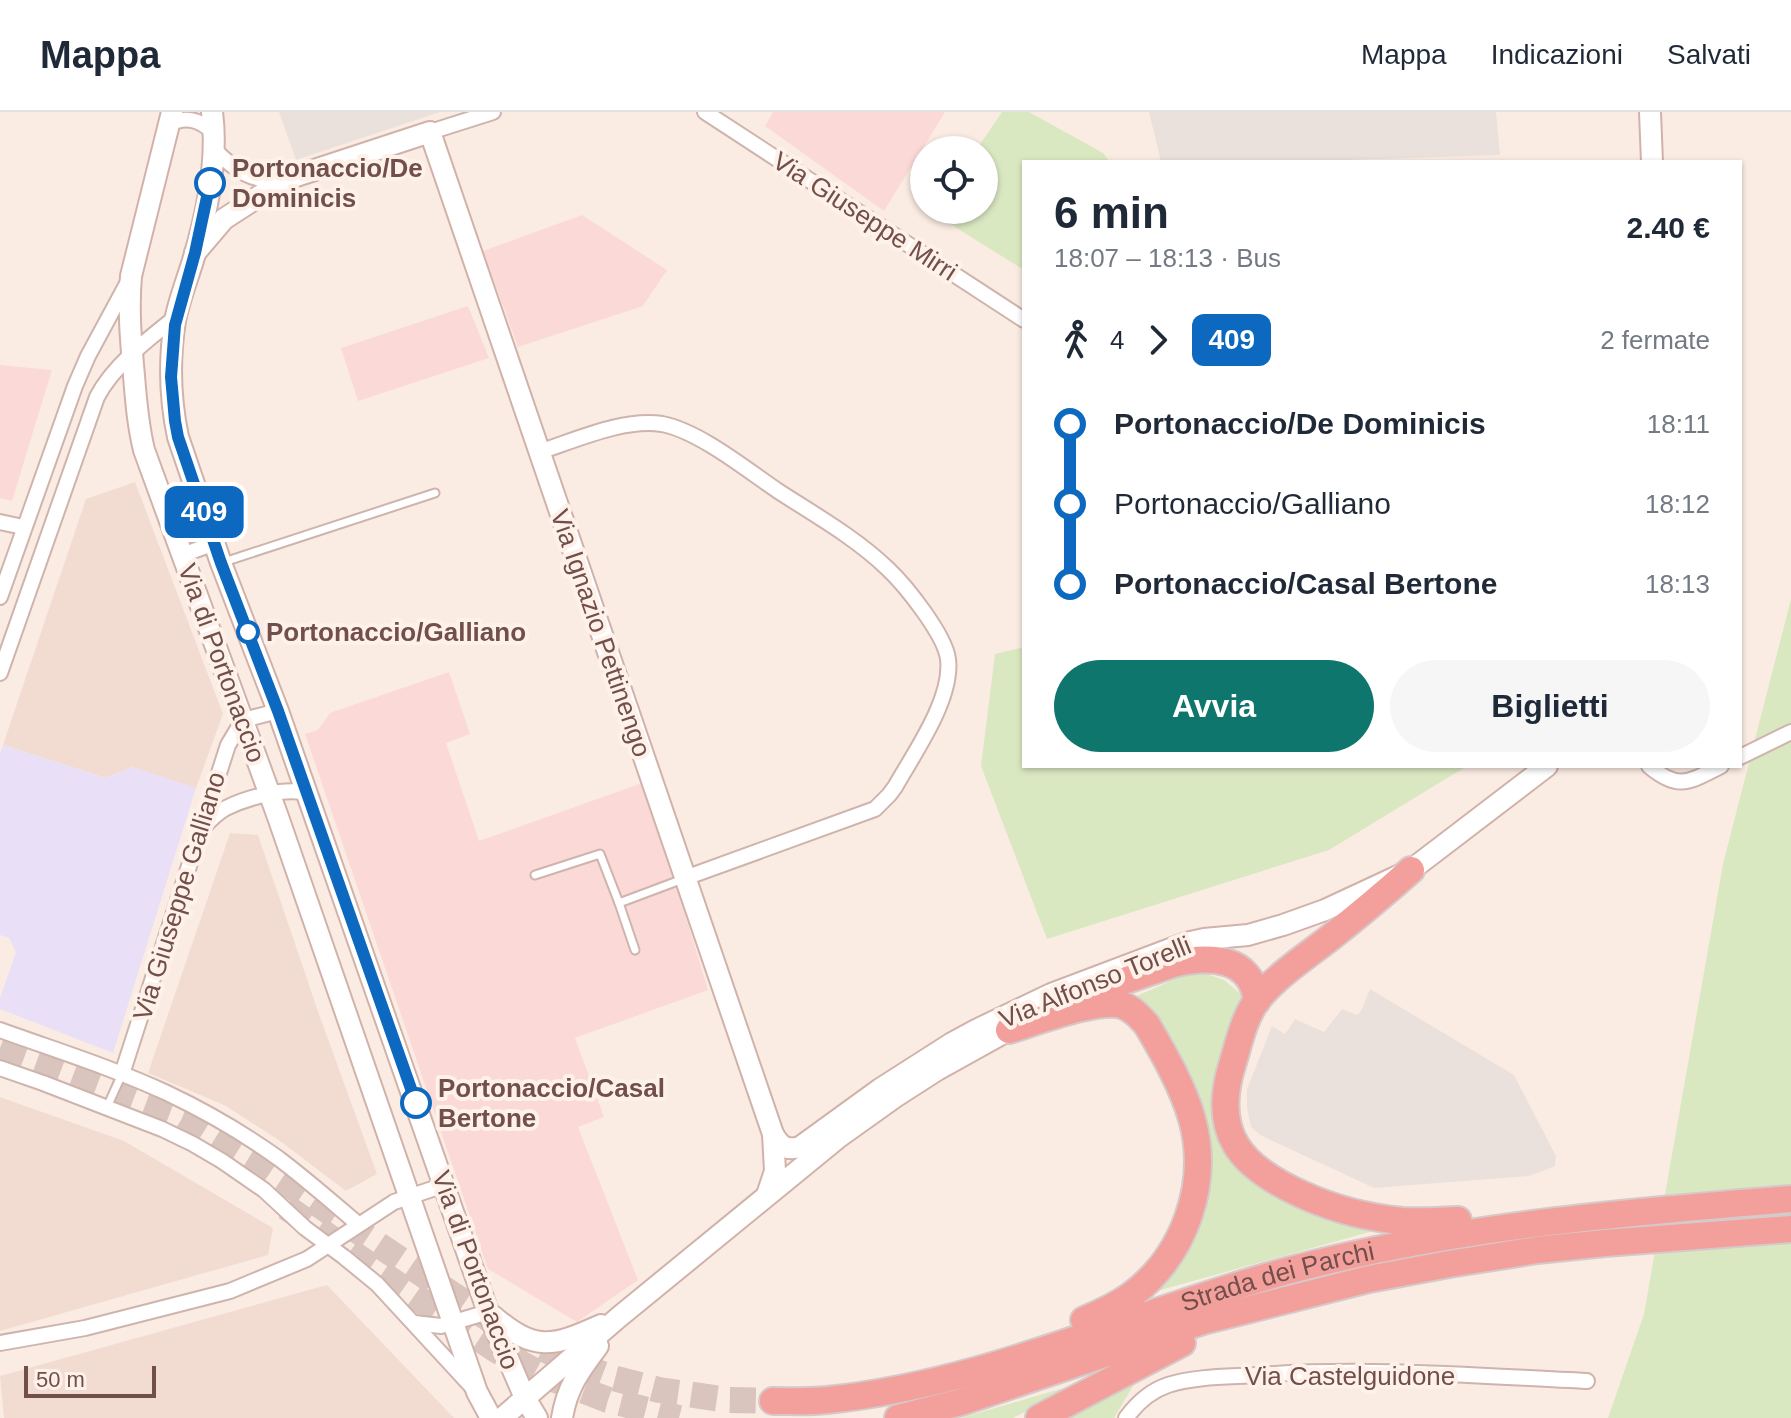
<!DOCTYPE html>
<html lang="it">
<meta charset="utf-8">
<style>
body{margin:0;font-family:Arial,sans-serif;background:#f6f6f7;color:#1f2937;height:100vh;display:flex;flex-direction:column;font-size:30px;white-space:nowrap}
*{box-sizing:border-box;margin:0}
p{font-size:26px;color:#747a83}
.icon{flex:none;width:44px;height:44px;fill:none;stroke:currentColor;stroke-width:2;stroke-linecap:round;stroke-linejoin:round}
.map{position:relative;flex:1;overflow:hidden}
.sheet{position:absolute;left:1022px;top:48px;width:720px;height:608px;display:flex;flex-direction:column;background:#fff;border-radius:0px;box-shadow:0 2px 6px #0004}
.sheet>*{flex:none}
.badge{padding:0 16px;border-radius:12px;font-size:28px;line-height:52px}
.fabs{position:absolute;left:910px;top:24px;display:grid;gap:16px}
.fabs a{display:grid;place-items:center;width:88px;height:88px;border-radius:50%;background:#fff;box-shadow:0 2px 6px #0004;font-size:40px}
.scale{position:absolute;left:24px;bottom:20px;width:132px;box-sizing:border-box;padding-left:8px;border:4px solid #724f4a;border-top:0;font-size:22px;line-height:28px;white-space:nowrap;color:#724f4a;-webkit-text-stroke:6px #fef1e9;paint-order:stroke}
.map>.badge{position:absolute;translate:-50% -50%;box-shadow:0 0 0 4px #fff}
.legs{display:flex;align-items:center;gap:12px;height:88px;padding:0 32px;font-size:26px}
.legs p{margin-inline-start:auto}
.summary{display:flex;align-items:center;justify-content:space-between;height:136px;padding:0 32px}
h1{font-size:44px;font-weight:800;line-height:60px}
.cta{display:flex;gap:16px;margin-top:auto;padding:16px 32px}
.cta a{flex:1;height:92px;border-radius:48px;background:#0f766e;color:#fff;font-size:32px;font-weight:800;line-height:92px;text-align:center}
.cta a+a{background:#f6f6f7;color:#1f2937}
ul{padding:0 32px;list-style:none}
li{display:flex;align-items:center;gap:28px;height:80px;font-size:30px}
li i{display:grid;place-items:center;width:12px;height:100%;margin:0 10px;background:currentColor}
li i::after{content:'';width:20px;height:20px;margin:-10px;border:6px solid;border-radius:50%;background:#fff}
li p{margin-inline-start:auto}
li:first-child i{background:linear-gradient(#0000 50%,currentColor 0)}
li:last-child i{background:linear-gradient(currentColor 50%,#0000 0)}
header{display:flex;align-items:center;gap:48px;box-sizing:border-box;height:112px;padding:0 40px;background:#fff;border-bottom:2px solid #e0e1e3}
header strong{font-size:38px}
nav{display:flex;gap:44px;margin-inline-start:auto;font-size:28px}
.map>svg:first-child{display:block}
.residential{fill:#f2dcd2}
.commercial{fill:#fbd9d7}
.industrial{fill:#eae1dd}
.education{fill:#e9e0f7}
.green{fill:#dae8c2}
.lines{fill:none;stroke-linecap:round;stroke-linejoin:round}
.motorway-tunnel{stroke:#d9c5bd;stroke-width:26;stroke-dasharray:26 13;stroke-linecap:butt}
.service-casing{stroke:#ceb4ad;stroke-width:11}
.minor-casing{stroke:#ceb4ad;stroke-width:18}
.secondary-casing{stroke:#d1b2aa;stroke-width:24}
.motorway-casing{stroke:#d5cac9;stroke-width:30}
.service{stroke:#fff;stroke-width:7}
.minor{stroke:#fff;stroke-width:14}
.secondary{stroke:#fff;stroke-width:20}
.motorway{stroke:#f39f9c;stroke-width:26}
.line-1-casing{stroke:#fff;stroke-width:18}
.line-1{stroke:#0c69bf;stroke-width:12}
.stop-1-dot{fill:#fff;stroke:#0c69bf;stroke-width:4}
.labels{text-anchor:middle;stroke-width:8;stroke-linejoin:round;paint-order:stroke}
.stop-label{font-size:26px;font-weight:bold;fill:#724f4a;stroke:#fef1e9;text-anchor:start}
.street-label{font-size:26px;fill:#724f4a;stroke:#fef1e9}
</style>
<header>
<strong>Mappa</strong>
<nav><a>Mappa</a><a>Indicazioni</a><a>Salvati</a></nav>
</header>
<div class="map">
<svg width="1791" height="1306" viewBox="0 0 1791 1306">
<rect width="100%" height="100%" fill="#fbece3"/>
<g class="residential">
<path d="M135,370L223,602L195,679L132,655L106,666L3,633L86,387Z"/>
<path d="M230,721L258,723L320,905L377,1062L346,1079L280,1029L224,993L148,961Z"/>
<path d="M0,985L124,1029L273,1116L268,1143L0,1219Z"/>
<path d="M327,1173L454,1306H4L0,1264Z"/>
</g>
<g class="commercial">
<path d="M773,0H945L884,99L765,14Z"/>
<path d="M582,103L667,158L643,194L518,235L483,139Z"/>
<path d="M468,194L489,246L358,289L341,236Z"/>
<path d="M0,253L52,258L12,389L0,386Z"/>
<path d="M449,560L470,622L446,631L479,729L645,670L708,878L575,926L604,1005L578,1015L638,1168L577,1210L488,1157L305,622L318,618L330,601Z"/>
</g>
<g class="industrial">
<path d="M279,0H440L296,48Z"/>
<path d="M1149,0H1496L1500,43L1281,50H1161Z"/>
<path d="M1370,877L1514,963L1556,1044L1555,1054L1529,1064L1374,1076L1260,1023L1251,1015L1247,996V977L1272,914L1285,922L1295,907L1324,920L1342,897L1357,903L1361,899Z"/>
</g>
<path class="education" d="M3,633L106,666L132,655L196,676L113,941L0,897V886L16,840L9,826L0,823V641Z"/>
<g class="green">
<path d="M1002,0H1029L1103,41L1110,50H1024V158L934,102L936,98H984V38H976Z"/>
<path d="M1791,487V1306H1608L1644,1202L1723,752Z"/>
<path d="M1024,535V654H1467L1329,738L1047,827L981,654L995,542Z"/>
<path d="M1204,861L1224,868L1242,883L1226,936L1221,1026L1377,1118L1157,1179L1156,1177L1179,1149L1194,1125L1206,1090L1209,1048L1195,979L1159,905L1150,894L1137,884L1184,863Z"/>
<path d="M1136,1269L1114,1306H1054Z"/>
<path d="M1077,1272L1013,1306H961Z"/>
</g>
<g class="lines">
<g class="motorway-tunnel">
<path d="M0,936L183,1005L258,1052L498,1213L563,1247L613,1266L659,1278L729,1288L773,1289"/>
<path d="M286,1095L423,1190L498,1239L540,1262L608,1288L679,1306"/>
</g>
<defs>
<g id="service">
<path d="M224,450L435,381"/>
<path d="M535,763L600,742L619,791L683,767"/>
<path d="M619,791L635,838"/>
<path d="M107,995L122,962"/>
</g>
<g id="minor">
<path d="M705,0L1024,208"/>
<path d="M169,12C187,3 201,8 215,22"/>
<path d="M430,20L493,0"/>
<path d="M215,38C234,58 254,71 283,68"/>
<path d="M539,340C576,328 624,306 662,312C699,319 747,358 778,379C815,403 856,426 888,457C906,474 945,523 948,547C953,587 914,641 895,675L889,683L875,697L685,766"/>
<path d="M0,410L23,415"/>
<path d="M182,443L215,431"/>
<path d="M0,485L75,274L88,244L129,168"/>
<path d="M0,561L97,285C113,254 148,227 176,205"/>
<path d="M1740,645L1791,620"/>
<path d="M1649,654C1679,679 1689,670 1721,654"/>
<path d="M202,717C209,709 217,701 226,696C246,686 285,675 306,681"/>
<path d="M0,918C55,938 113,956 167,981C205,999 243,1021 278,1046C306,1067 332,1090 358,1112"/>
<path d="M0,956L43,971L162,1017L193,1032L222,1049L264,1078L305,1116L344,1145L377,1172L472,1275"/>
<path d="M122,962L228,633L243,608L278,599"/>
<path d="M414,1211L441,1214L488,1200"/>
<path d="M0,1231L85,1216L230,1179L307,1147L394,1090L444,1073"/>
<path d="M1126,1306C1137,1291 1150,1279 1168,1273C1197,1264 1229,1265 1259,1263C1368,1255 1477,1264 1587,1269"/>
</g>
<g id="secondary">
<path d="M172,0L131,164C128,198 131,230 134,264C136,289 138,314 144,338L278,705L477,1280L491,1306"/>
<path d="M212,0C218,45 207,101 194,145C188,166 179,187 175,209C169,247 170,287 178,325L221,451L278,599L488,1200L525,1286L537,1306"/>
<path d="M1650,0L1652,50"/>
<path d="M195,141L224,107L284,68L430,20L773,1022C780,1034 786,1039 800,1035L880,977L952,931L976,918L1051,882L1186,831L1204,827L1248,823L1283,813L1325,798L1411,758L1547,654"/>
<path d="M767,1083L775,1059L773,1022"/>
<path d="M493,1204C535,1240 552,1235 601,1213"/>
<path d="M502,1306L619,1205L839,1025L895,985L937,958L1009,918"/>
<path d="M562,1306C567,1275 580,1258 598,1234"/>
</g>
<g id="motorway">
<path d="M1411,758C1385,781 1359,803 1331,825C1307,844 1277,863 1257,888C1244,906 1239,930 1233,950C1210,1021 1240,1055 1303,1083C1334,1097 1369,1106 1403,1109C1421,1110 1440,1109 1458,1108"/>
<path d="M1077,885L1173,852C1208,843 1252,844 1257,889"/>
<path d="M1009,918C1036,910 1097,886 1122,893C1133,897 1140,905 1147,913C1164,942 1183,975 1192,1007C1210,1071 1185,1142 1133,1182C1118,1193 1101,1201 1084,1208"/>
<path id="s1" d="M773,1289C791,1289 809,1290 827,1288C987,1272 1134,1200 1287,1159C1454,1114 1620,1101 1791,1087"/>
<path d="M898,1306L961,1290L1203,1209L1369,1167L1449,1152L1537,1138L1605,1131L1791,1117"/>
<path d="M1039,1306L1182,1231"/>
</g>
</defs>
<use href="#service" class="service-casing"/>
<use href="#minor" class="minor-casing"/>
<use href="#secondary" class="secondary-casing"/>
<use href="#motorway" class="motorway-casing"/>
<use href="#service" class="service"/>
<use href="#minor" class="minor"/>
<use href="#secondary" class="secondary"/>
<use href="#motorway" class="motorway"/>
</g>
<g class="lines">
<defs>
<path id="line-1" d="M210,71L195,141L175,213L171,265L175,309L178,325L221,451L278,599L416,991"/>
</defs>
<use href="#line-1" class="line-1-casing"/>
<use href="#line-1" class="line-1"/>
</g>
<g class="stop-1-dot">
<circle cx="210" cy="71" r="14"/>
<circle cx="248" cy="520" r="10"/>
<circle cx="416" cy="991" r="14"/>
</g>
<g class="labels">
<g class="stop-label">
<text x="232" y="65">Portonaccio/De<tspan x="232" dy="30">Dominicis</tspan></text>
<text x="266" y="529">Portonaccio/Galliano</text>
<text x="438" y="985">Portonaccio/Casal<tspan x="438" dy="30">Bertone</tspan></text>
</g>
<g class="street-label">
<text transform="translate(865 104) rotate(33)" y="9">Via Giuseppe Mirri</text>
<text transform="translate(601 521) rotate(71)" y="9">Via Ignazio Pettinengo</text>
<text transform="translate(222 551) rotate(70)" y="9">Via di Portonaccio</text>
<text transform="translate(179 784) rotate(-73)" y="9">Via Giuseppe Galliano</text>
<text transform="translate(1095 870) rotate(-22)" y="9">Via Alfonso Torelli</text>
<text transform="translate(476 1158) rotate(70)" y="9">Via di Portonaccio</text>
<text dy="9" stroke="none"><textPath href="#s1" startOffset="522">Strada dei Parchi</textPath></text>
<text x="1350" y="1273">Via Castelguidone</text>
</g>
</g>
</svg>
<div class="fabs">
<a><svg class="icon" aria-label="locate" viewBox="0 0 24 24"><circle cx="12" cy="12" r="6"/><path d="M12 2v4M12 18v4M2 12h4M18 12h4"/></svg></a>
</div>
<div class="scale">50 m</div>
<b class="badge" style="left:204px;top:400px;background:#0c69bf;color:#fff">409</b>
<section class="sheet">
<div class="summary"><div><h1>6 min</h1><p>18:07 – 18:13 · Bus</p></div><b>2.40 €</b></div>
<div class="legs"><svg class="icon" aria-label="walk" viewBox="0 0 24 24"><circle cx="13" cy="4" r="2"/><path d="M13 8l-2 6 4 7M11 14l-3 7M7 12l3-4h3l4 4"/></svg>4<svg class="icon" aria-label="forward" viewBox="0 0 24 24"><path d="M9 5l7 7-7 7"/></svg><b class="badge" style="background:#0c69bf;color:#fff">409</b><p>2 fermate</p></div>
<ul>
<li><i style="color:#0c69bf"></i><b>Portonaccio/De Dominicis</b><p>18:11</p></li>
<li><i style="color:#0c69bf"></i><span>Portonaccio/Galliano</span><p>18:12</p></li>
<li><i style="color:#0c69bf"></i><b>Portonaccio/Casal Bertone</b><p>18:13</p></li>
</ul>
<div class="cta"><a>Avvia</a><a>Biglietti</a></div>
</section>
</div>
